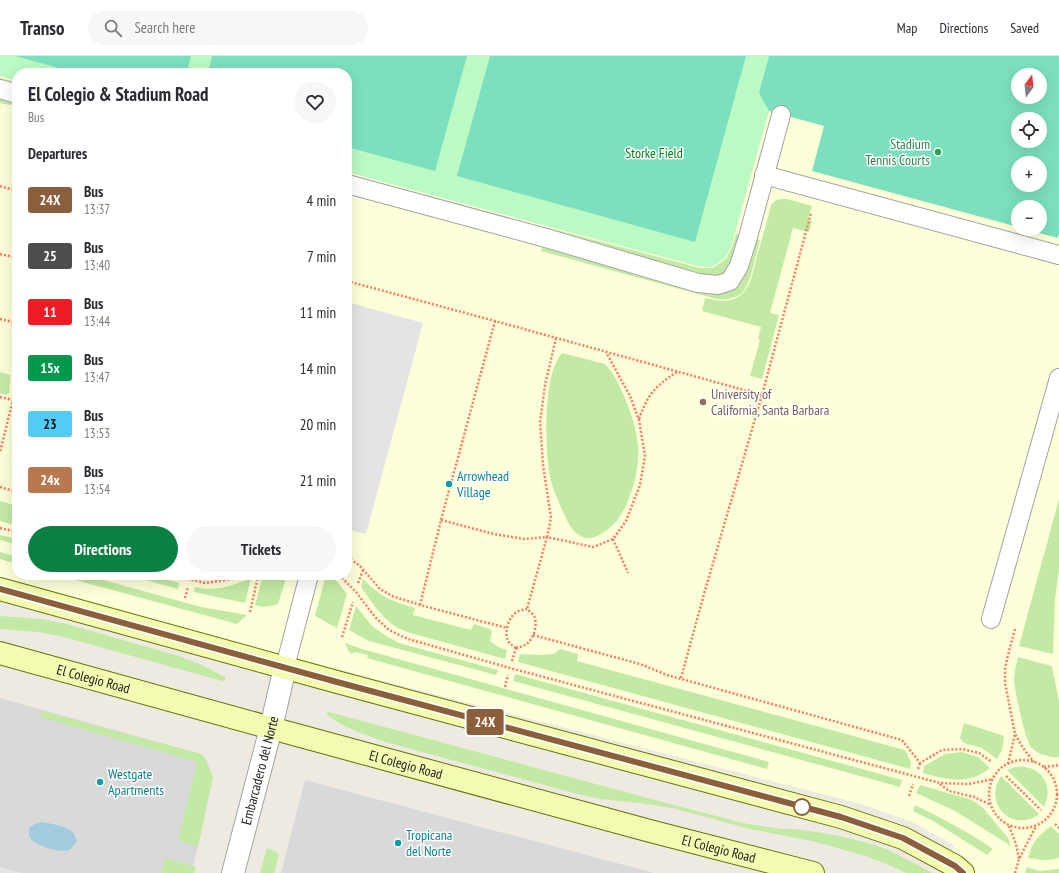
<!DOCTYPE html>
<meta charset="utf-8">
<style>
body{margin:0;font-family:"PT Sans Narrow",sans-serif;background:#f7f7f7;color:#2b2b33;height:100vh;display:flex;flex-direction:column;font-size:15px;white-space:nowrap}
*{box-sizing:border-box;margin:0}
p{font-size:13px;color:#7c7c81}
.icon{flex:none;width:22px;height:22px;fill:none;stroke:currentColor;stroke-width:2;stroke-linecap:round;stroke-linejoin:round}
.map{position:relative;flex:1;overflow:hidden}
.side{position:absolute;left:12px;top:12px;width:340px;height:512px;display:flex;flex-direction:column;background:#fff;border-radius:16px;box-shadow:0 4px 16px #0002}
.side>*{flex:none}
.badge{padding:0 8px;border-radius:3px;font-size:14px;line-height:26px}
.needle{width:26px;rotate:15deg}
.fabs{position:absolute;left:1011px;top:12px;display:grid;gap:8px}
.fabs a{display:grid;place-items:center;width:36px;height:36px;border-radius:50%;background:#fff;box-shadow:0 4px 16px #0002;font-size:20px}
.map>.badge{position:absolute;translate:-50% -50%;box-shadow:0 0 0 2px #fff}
h2{padding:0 16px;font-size:15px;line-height:36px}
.round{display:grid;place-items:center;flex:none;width:42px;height:42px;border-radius:21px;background:#f7f7f7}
.head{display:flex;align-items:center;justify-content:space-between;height:68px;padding:0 16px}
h1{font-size:19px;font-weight:700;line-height:30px}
.action{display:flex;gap:8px;margin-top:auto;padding:8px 16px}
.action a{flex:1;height:46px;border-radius:24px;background:#0b8043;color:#fff;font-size:16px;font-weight:700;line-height:46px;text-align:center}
.action a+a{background:#f7f7f7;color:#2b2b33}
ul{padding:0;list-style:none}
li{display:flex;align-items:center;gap:12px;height:56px;padding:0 16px}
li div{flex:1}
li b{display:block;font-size:15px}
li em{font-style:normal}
li .badge{min-width:44px;font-weight:700;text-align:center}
header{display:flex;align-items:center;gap:24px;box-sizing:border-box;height:56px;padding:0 20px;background:#fff;border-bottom:1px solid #e1e1e2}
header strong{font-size:19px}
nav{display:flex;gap:22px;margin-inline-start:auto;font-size:14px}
.search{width:280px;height:36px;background:#f7f7f7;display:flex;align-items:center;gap:10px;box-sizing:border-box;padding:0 14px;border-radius:22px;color:#7c7c81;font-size:15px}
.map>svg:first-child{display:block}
.residential{fill:#dad9d9}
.education{fill:#fdffd9;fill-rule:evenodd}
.grass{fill:#c3eaa5}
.park{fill:#bbfac4}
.pitch{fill:#7ce0be;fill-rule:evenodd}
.parking{fill:#e4e4e4}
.water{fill:#a0ccdd}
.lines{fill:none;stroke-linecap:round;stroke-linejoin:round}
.lane-casing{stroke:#a3a3a3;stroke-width:20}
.street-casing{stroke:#a3a3a3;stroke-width:24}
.secondary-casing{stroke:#617402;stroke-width:24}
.path{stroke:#fd7b63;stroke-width:2.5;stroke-dasharray:2 2;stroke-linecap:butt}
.lane{stroke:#fff;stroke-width:18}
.street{stroke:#fff;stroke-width:22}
.secondary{stroke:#f3fbb2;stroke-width:22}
.line-casing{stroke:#fff;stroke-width:9}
.line{stroke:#8b5e3c;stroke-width:6}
.leisure-dot{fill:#2e9e5b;stroke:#fff;stroke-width:1.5}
.education-dot{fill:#8d6e63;stroke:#fff;stroke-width:1.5}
.culture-dot{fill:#0f9aa8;stroke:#fff;stroke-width:1.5}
.stop-dot{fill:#fff;stroke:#8b5e3c;stroke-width:2}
.labels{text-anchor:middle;stroke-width:3;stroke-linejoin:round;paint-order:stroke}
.leisure-label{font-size:14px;fill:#27864d;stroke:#fff;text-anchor:end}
.park-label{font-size:14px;fill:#087b18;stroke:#fff}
.education-label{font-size:14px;fill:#785e54;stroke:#fff;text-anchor:start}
.culture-label{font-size:14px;fill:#0d838f;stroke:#fff;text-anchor:start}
.street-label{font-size:14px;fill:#1c1c1c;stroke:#fff}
</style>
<header>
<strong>Transo</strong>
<div class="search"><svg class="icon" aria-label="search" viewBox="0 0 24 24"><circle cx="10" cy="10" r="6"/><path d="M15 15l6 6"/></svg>Search here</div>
<nav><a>Map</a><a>Directions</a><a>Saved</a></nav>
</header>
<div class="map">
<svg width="1059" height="817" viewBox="0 0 1059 817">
<rect width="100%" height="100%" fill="#eeeae1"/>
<g class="residential">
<path d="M0,642L201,698L205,702L213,721L192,817H0Z"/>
<path d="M305,724L654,817H281Z"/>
</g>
<path class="education" d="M0,0H1059V817H948L954,789L912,766L865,749L263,594L0,523ZM17,17H347V519H17ZM1018,19H1040V41H1018ZM1018,63H1040V85H1018ZM1018,107H1040V129H1018ZM1018,151H1040V173H1018Z"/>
<g class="grass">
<path d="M0,22L17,26V48L9,49L0,47Z"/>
<path d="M782,143H787L812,150L808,163L812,165L809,176L793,172L770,257L779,259L762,323L750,320L760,284L758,283L761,271L702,255L705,242C719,245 732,248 743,237C752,228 754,211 757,200C762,183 767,166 771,149L776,144Z"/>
<path d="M549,172L700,212H713L726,203L732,191L736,178L760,184C756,198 751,226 743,236C736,243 725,244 716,243L541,195Z"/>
<path d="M562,297L605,308C614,317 619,329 624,340C639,375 644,402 630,439C626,451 621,461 612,470C606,475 596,483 588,482C575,481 569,469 564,458C558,444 551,430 549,415C545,388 543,318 562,297Z"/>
<path d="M0,316L10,319L9,337L5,339L0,337Z"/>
<path d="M1059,443V514L1055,543L1053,598L1019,590Z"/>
<path d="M0,445L17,450V470L0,465Z"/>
<path d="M0,479L17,483V489L0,484Z"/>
<path d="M0,496L17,501V508L0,503Z"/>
<path d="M57,519H85L201,551L247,559L237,568Z"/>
<path d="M128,519H150L179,527L178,533Z"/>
<path d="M263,519H287L278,548C270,551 264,552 255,549Z"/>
<path d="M326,519C335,520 341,531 347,538L337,572L315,560Z"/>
<path d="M251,522L245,547L194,536L195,531C215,536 232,530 251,522Z"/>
<path d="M363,523C381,541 391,545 415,552L413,559L471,574L474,568L490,573L492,576L490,585L498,591L507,594L505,603L410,577C406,575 401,574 398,572C382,563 371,545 361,531Z"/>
<path d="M356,550L372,570L386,580L399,587L498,614L496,619L369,585L349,574Z"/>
<path d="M0,560L42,563L67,568L179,600L202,609L225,621V624L222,625L60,580L38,576L0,573Z"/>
<path d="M345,587L362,593L769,706L767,713L367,602L368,599L355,596L352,598L349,596Z"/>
<path d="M560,593L578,598L577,605L905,694L911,706L910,713L518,606L520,598L539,599L554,598Z"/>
<path d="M1018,601L1052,610L1059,645V701C1050,702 1037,698 1031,691C1025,684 1015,636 1014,625C1014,617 1016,609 1018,601Z"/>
<path d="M515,618L902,724L900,731L513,625Z"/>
<path d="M42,655L201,698L205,702L213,721L198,791L178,784L197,706L40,661Z"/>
<path d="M329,656L655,744L743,767L782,773H794L817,776L835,779L868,787L889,794L902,801L922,811L932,817H906L889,809L865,800L816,786L750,773L673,752L639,747L600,743L581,739L385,686C366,679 344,672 327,659V657Z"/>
<path d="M964,667L1004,680L1002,694L997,703L982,692L964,687L960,682Z"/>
<path d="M962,696L978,701L990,712C987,714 983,717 979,719C961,728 941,722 923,717L924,710L945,698Z"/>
<path d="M1015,711C1018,711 1021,710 1024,711C1045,713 1053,734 1044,751L1007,714Z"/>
<path d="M1001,720L1039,758C1014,778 982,748 1001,720Z"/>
<path d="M920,729L972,744L983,752L1008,782L1011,790L955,755L916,737Z"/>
<path d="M915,749C942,762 968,776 993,793L987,799L933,765L913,755Z"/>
<path d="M1051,770L1059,778V802C1048,805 1039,804 1028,802C1032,786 1038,780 1051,770Z"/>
<path d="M267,792L273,794L279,798L274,817H260Z"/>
<path d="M165,802L196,811L194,817H161Z"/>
<path d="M1027,811L1039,815L1059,813V817H1025Z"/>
</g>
<path class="park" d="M0,0H843L769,55L731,191L725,202L712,211H701C583,179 465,149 347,116V17H17V25L0,20Z"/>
<g class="pitch">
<path d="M15,0H191L187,17H77Z"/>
<path d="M212,0H467L435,115L347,91V17H208Z"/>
<path d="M490,0H746L695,186L457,120Z"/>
<path d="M769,0H1059V177L1058,182L1024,173H1040V151H1018V171L812,115L824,70L769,55L759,37ZM1018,19H1040V41H1018ZM1018,63H1040V85H1018ZM1018,107H1040V129H1018Z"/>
</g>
<g class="parking">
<path d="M347,246L423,267L366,478L347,473Z"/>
<path d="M0,811L23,817H0Z"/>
</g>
<path class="water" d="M42,766C51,768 69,770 74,778C75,780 76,782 77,784C75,788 73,792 69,794C61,797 36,790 31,783C28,779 29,775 30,771L35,768Z"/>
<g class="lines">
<defs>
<g id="lane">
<path d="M0,33L17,38"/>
<path d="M764,119L1059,199"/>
<path d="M347,128L546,182L698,227L718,229L730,225L739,210L748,181L781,59"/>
<path d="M991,563L1059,322"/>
<path d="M285,611L309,519"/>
</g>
<g id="street">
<path id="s1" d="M233,817L271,672L285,611"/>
</g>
<g id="secondary">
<path d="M0,533L337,626L841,761L903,782L955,810L963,817"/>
<path id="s2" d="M0,597L271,672L650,775L813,817"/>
</g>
</defs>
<use href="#lane" class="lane-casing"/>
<use href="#street" class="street-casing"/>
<use href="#secondary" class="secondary-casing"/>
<g class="path">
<path d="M0,130L17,135"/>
<path d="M0,198L17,202"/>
<path d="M347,225L495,265L762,339L811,157"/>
<path d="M0,263L17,267"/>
<path d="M556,282L545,329L540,366L543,409L551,462L547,481L593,491L613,483L626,465L640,429L645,400L639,364L630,340L606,296"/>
<path d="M0,341L13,344L0,396"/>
<path d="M13,344L17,332"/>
<path d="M639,363C648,338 655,330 677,316"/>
<path d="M0,431L17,436"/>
<path d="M441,464L494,478L524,483L547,481L527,553"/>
<path d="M0,472L17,476"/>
<path d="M613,483L628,517"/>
<path d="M347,501L359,509L380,533L392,540L420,549L507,572"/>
<path d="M172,519L205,527L226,524L241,519"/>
<path d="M339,519L356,536L375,561L389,574L408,583L510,612L940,727L969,728L993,723"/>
<path d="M358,527L363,514"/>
<path d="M185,542L188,531"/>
<path d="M420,549L441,464L495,265"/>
<path d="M250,556L258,520"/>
<path d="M1015,573L1007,603L1005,613V627L1015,678L1023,692L1034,706"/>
<path d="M533,579L640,608L667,619L902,684L920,707L942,694L962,693L979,697L992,706"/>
<path d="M342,581L353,546"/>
<path d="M516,592C512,589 508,587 507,582C505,574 509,560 517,556C520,554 524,554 527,553"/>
<path d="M516,592C520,591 524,590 528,587C534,581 538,568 534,560C532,557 529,555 527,553"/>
<path d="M512,605L516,592"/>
<path d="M681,622L704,538L762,339"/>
<path d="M505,631L508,619"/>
<circle cx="1023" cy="738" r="34"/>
<path d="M1008,708L1015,678"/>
<path d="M1044,711L1059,709"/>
<path d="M918,713L920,707"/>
<path d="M1006,720L1041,754"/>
<path d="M940,728L949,735L974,741L991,749"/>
<path d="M909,740L913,728"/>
<path d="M1055,768L1059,772"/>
<path d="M1009,770L1016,788L1019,803"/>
<path d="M1015,817L1019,803L1036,770"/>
</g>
<use href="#lane" class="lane"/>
<use href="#street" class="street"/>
<use href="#secondary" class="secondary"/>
</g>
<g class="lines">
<defs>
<path id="line" d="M0,533L337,626L841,761L903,782L955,810L963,817"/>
</defs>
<use href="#line" class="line-casing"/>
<use href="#line" class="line"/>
</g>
<circle class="leisure-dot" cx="938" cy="96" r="4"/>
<circle class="education-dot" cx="703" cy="346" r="4"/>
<g class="culture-dot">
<circle cx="449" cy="428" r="4"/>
<circle cx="100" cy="726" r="4"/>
<circle cx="398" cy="787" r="4"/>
</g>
<circle class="stop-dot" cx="802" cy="751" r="8"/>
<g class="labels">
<g class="leisure-label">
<text x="930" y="93">Stadium<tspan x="930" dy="16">Tennis Courts</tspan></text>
</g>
<g class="park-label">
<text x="654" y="102">Storke Field</text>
</g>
<g class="education-label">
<text x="711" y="343">University of<tspan x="711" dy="16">California, Santa Barbara</tspan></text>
</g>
<g class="culture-label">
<text x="457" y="425">Arrowhead<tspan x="457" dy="16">Village</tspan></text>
<text x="108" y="723">Westgate<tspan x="108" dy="16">Apartments</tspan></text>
<text x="406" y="784">Tropicana<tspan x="406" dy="16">del Norte</tspan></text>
</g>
<g class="street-label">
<text dy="5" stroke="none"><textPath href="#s2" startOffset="97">El Colegio Road</textPath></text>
<text dy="5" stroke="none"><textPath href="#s2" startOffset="421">El Colegio Road</textPath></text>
<text dy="5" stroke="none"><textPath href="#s1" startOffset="106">Embarcadero del Norte</textPath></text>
<text dy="5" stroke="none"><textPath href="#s2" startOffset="745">El Colegio Road</textPath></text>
</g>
</g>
</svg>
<div class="fabs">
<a><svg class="needle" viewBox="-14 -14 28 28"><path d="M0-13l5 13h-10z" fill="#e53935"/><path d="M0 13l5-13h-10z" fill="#7c7c81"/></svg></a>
<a><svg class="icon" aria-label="locate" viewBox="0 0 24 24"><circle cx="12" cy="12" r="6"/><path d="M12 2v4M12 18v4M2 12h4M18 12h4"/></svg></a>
<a>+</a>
<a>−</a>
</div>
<b class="badge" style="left:485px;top:666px;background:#8b5e3c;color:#fff">24X</b>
<section class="side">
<div class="head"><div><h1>El Colegio &amp; Stadium Road</h1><p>Bus</p></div><a class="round"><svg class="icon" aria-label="heart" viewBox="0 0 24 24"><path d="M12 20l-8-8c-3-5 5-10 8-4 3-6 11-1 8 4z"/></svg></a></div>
<h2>Departures</h2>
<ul>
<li><span class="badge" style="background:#8b5e3c;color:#fff">24X</span><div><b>Bus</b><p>13:37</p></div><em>4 min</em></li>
<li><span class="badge" style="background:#4c4d4f;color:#fff">25</span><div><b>Bus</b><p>13:40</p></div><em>7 min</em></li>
<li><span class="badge" style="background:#ed1c24;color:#fff">11</span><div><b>Bus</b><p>13:44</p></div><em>11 min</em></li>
<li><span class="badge" style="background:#00984a;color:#fff">15x</span><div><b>Bus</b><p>13:47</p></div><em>14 min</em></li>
<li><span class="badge" style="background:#52cbf5;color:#111">23</span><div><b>Bus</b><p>13:53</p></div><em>20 min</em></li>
<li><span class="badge" style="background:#b9784d;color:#fff">24x</span><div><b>Bus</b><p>13:54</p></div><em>21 min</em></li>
</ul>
<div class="action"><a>Directions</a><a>Tickets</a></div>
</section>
</div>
